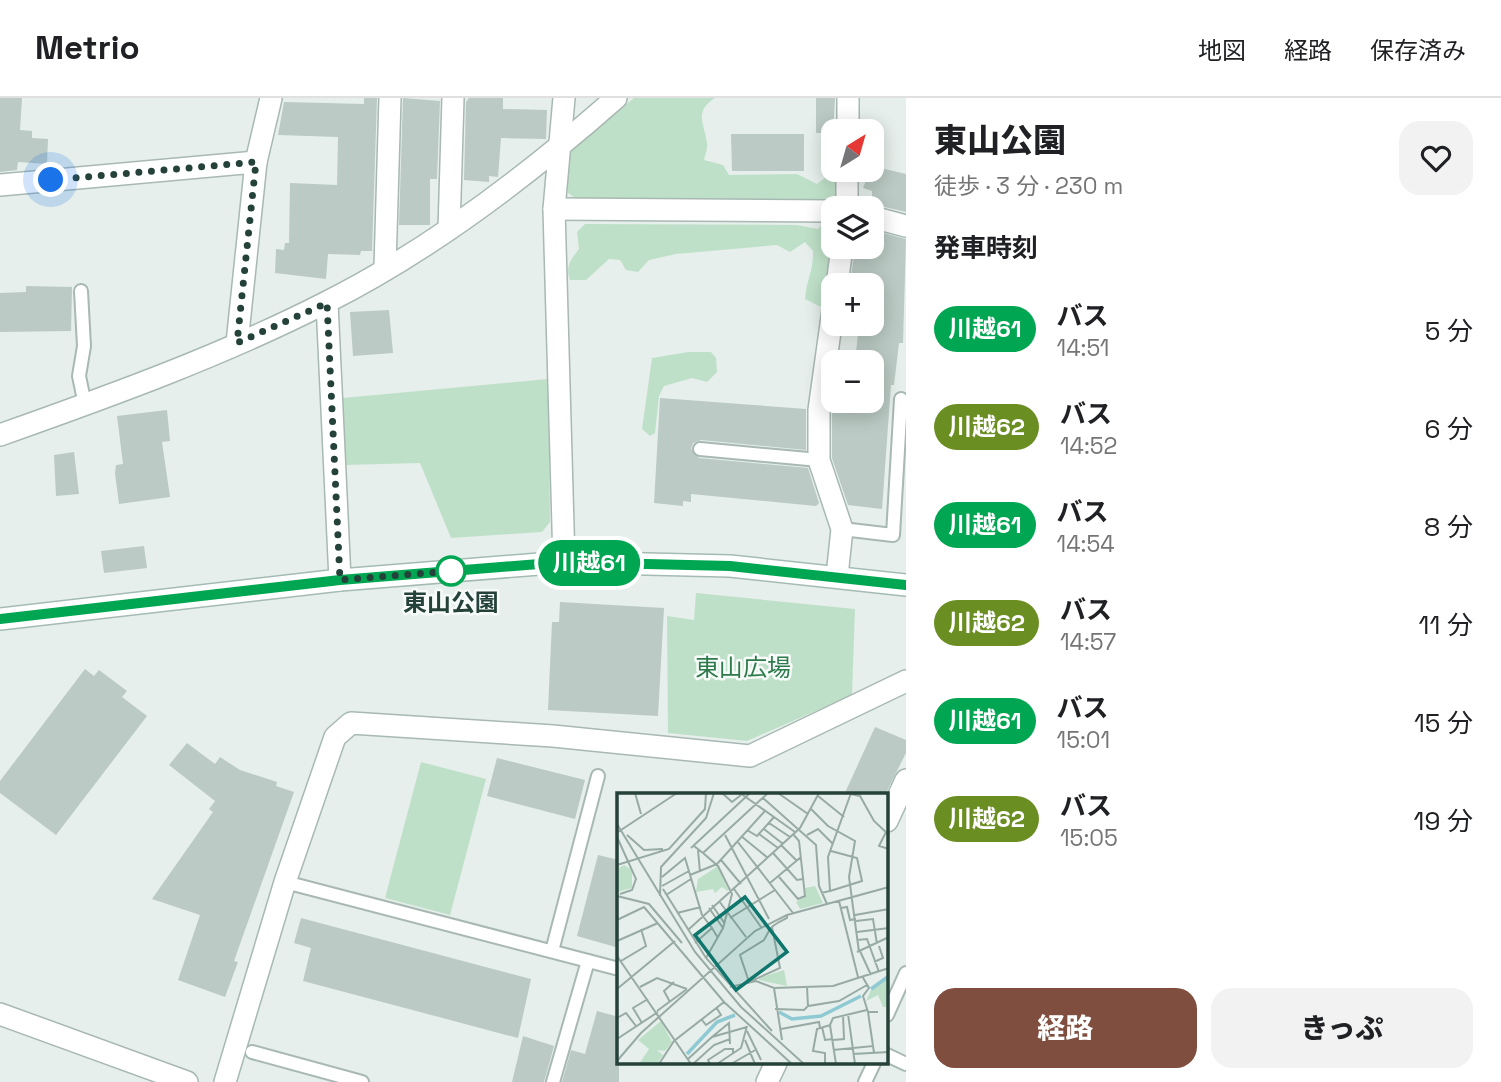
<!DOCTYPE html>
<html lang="ja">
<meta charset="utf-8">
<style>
body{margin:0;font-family:"Space Grotesk","Noto Sans JP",sans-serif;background:#f2f2f2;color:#202124;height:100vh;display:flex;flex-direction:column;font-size:26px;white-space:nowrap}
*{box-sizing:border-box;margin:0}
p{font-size:23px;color:#757577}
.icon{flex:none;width:38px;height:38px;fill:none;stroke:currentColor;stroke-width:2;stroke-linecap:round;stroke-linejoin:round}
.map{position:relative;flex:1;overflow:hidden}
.details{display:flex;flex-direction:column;background:#fff;width:595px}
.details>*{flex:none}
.badge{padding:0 14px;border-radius:23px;font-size:24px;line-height:46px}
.needle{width:46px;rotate:37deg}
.fabs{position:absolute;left:821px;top:21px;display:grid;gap:14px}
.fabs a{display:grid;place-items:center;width:63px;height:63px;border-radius:14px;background:#fff;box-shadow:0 4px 18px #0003;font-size:35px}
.you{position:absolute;width:35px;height:35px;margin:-18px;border:5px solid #fff;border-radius:50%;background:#1a73e8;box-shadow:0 0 0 10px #1a73e833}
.map>.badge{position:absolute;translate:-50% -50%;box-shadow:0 0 0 4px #fff}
h2{padding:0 28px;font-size:26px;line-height:63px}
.round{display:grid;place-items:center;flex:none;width:74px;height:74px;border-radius:21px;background:#f2f2f2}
.head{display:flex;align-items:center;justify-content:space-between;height:119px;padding:0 28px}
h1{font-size:33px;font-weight:800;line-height:52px}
.primary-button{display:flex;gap:14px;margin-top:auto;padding:14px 28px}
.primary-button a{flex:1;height:80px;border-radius:21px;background:#7f4e3f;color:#fff;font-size:28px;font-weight:800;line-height:80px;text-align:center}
.primary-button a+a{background:#f2f2f2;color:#202124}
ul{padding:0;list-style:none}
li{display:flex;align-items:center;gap:21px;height:98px;padding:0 28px}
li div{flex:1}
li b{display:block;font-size:26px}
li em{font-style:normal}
li .badge{min-width:77px;font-weight:700;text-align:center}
header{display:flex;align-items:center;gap:42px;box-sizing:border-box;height:98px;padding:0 35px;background:#fff;border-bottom:2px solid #e0e0e0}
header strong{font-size:33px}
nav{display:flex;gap:38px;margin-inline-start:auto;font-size:24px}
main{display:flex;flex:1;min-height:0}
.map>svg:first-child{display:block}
.green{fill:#bfe0c8}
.building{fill:#bbcac4}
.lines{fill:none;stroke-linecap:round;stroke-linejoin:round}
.lane-casing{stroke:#a8b8b2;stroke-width:16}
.street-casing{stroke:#a8b8b2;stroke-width:24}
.secondary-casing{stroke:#a4bbb3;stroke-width:24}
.lane{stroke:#fff;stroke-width:12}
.street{stroke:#fff;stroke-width:21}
.secondary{stroke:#fff;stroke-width:21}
.line-casing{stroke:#fff;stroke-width:16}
.line{stroke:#00a651;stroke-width:10}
.walk{stroke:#24423a;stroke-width:7;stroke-dasharray:0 12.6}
.stop-dot{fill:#fff;stroke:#00a651;stroke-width:3.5}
.labels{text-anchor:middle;stroke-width:5;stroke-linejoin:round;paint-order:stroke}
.stop-label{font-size:24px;font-weight:bold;fill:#24423a;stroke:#f7fbf9}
.park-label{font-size:24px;fill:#2d7a4b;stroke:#f7fbf9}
.inset-river{fill:none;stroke:#8ec9d4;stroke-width:3.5}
.inset-road{fill:none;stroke:#98aaa4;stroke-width:2}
.view{fill:#0f766e;fill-opacity:0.15;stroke:#0f766e;stroke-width:3.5}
.inset-edge{fill:none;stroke:#24423a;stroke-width:3.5}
</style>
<header>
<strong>Metrio</strong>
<nav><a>地図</a><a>経路</a><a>保存済み</a></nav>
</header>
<main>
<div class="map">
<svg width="906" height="984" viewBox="0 0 906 984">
<rect width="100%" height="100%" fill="#e6efeb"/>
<g class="green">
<path d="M634,0H715C694,13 704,25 707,45C708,50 705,57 704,62L723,67L729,77L797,76L817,86L826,79L833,59V72H843V93L830,101L581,104L568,95C567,86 563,72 566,63C575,40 616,15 634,0Z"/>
<path d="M825,123L832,124L830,175L821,209L805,201C806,184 814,171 813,153L805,144L790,154L777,147L676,156L649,162L638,174L626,172L620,162L609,161L586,182H570C565,169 571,161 579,151L577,134L585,126L797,127L818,131Z"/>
<path d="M688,254H711L716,260L717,274L707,284L692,280L664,288L659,298L655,335L650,338L642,331L652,260Z"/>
<path d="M548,281L550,424L542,434L451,440L420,365L345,367L343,300Z"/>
<path d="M696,495L855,511L852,597L747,643L668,635L667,518L694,522Z"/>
<path d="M421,664L486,681L450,817L385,800Z"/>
</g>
<g class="building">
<path d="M0,0H22L20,32L32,33V40L48,41L47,66L18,64L17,72L0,74Z"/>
<path d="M364,0H377L372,153H361L360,157L328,156L326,181L275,175L276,151L284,152L285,145H289L290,85L337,87L338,39L278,37L284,4L364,6Z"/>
<path d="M403,0L440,3L437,81H430V127H399Z"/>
<path d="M469,0H503V11L547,12L546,41L501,40L498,79L489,78V84L464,82L466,4Z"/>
<path d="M816,0H835L833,35H816Z"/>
<path d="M731,36H804V73H732Z"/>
<path d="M872,68L906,76V114L872,106V93L863,90Z"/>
<path d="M872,132L906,141L903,245H899L894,287H891L882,411L848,407L832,360V315L872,314V264H855L859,226H872V187H850L855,149H872Z"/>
<path d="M26,188L72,189L71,233L0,234V195L26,194Z"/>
<path d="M389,212L393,255L353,258L350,214Z"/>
<path d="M660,300L806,311V352L701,342L693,345L691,351L699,360L808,370L819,405L816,408L691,396V404L683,403V408L654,405Z"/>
<path d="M167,312L170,343L162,344L170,399L119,406L115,375L116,367L123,366L117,318Z"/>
<path d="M74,354L79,396L56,398L54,357Z"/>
<path d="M144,448L147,470L104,475L101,453Z"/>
<path d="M560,504L664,510L658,618L548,612L552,524H559Z"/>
<path d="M85,571L94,578L99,572L127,593L122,599L147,618L56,737L0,695V683Z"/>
<path d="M875,629L906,642V655L885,697H844Z"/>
<path d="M187,645L215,666L220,659L240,672L277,684L276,688L294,694L234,863L238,864L225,899L178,882L200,817L152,801L213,714L209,711L215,703L169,667Z"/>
<path d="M497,660L585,682L575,721L487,698Z"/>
<path d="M598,757L619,762V850L577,838Z"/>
<path d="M301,820L531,881L518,940L303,883L311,850L294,845Z"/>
<path d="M597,913L619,919V984H562L571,952L585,956Z"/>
<path d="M523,938L554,948L544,984H512Z"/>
</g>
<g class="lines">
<defs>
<g id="lane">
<path d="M81,193L84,248L79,278L85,307"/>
<path d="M700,351L819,362"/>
<path d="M842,431L893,437L901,301"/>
<path d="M285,784L619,871"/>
<path d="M552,853L598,678"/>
<path d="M887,917L906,875"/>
<path d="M252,954L362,984"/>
<path d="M887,957L906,966"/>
<path d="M553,984L588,863"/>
<path d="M865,984L874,965"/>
</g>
<g id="street">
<path d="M848,33V0"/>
<path d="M256,64L271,0"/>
<path d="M0,87L256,64L237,245"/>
<path d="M847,110V72"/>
<path d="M554,111L833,113"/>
<path d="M872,119L906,128"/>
<path d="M449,131L453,0"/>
<path d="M385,169L390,0"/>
<path d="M837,187L842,149"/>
<path d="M327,205L340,482"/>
<path d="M833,212L819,312V362L842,431L837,478"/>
<path d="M0,337C110,298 221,258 325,205C427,154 531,75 616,0"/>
<path d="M564,464L554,111L564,0"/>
<path d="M887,723L906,682"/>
<path d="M0,916L187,984"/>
<path d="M225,984L285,784L335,639L351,625L553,638L750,658L906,583"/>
<path d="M767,984L776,965"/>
</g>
<path id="secondary" d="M0,521L340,482L564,464L730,468L906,487"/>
</defs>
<use href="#lane" class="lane-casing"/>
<use href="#street" class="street-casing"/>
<use href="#secondary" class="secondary-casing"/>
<use href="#lane" class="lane"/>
<use href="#street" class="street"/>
<use href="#secondary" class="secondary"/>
</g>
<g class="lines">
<defs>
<path id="line" d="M0,521L340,482L564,464L730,468L906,487"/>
</defs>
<use href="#line" class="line-casing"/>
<use href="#line" class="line"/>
<path class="walk" d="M51,82L256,64L237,245L327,205L340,482L451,473"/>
</g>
<circle class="stop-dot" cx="451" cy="473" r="14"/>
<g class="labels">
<g class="stop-label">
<text x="451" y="513">東山公園</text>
</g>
<g class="park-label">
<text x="743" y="578">東山広場</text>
</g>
</g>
<g transform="translate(617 695)">
<rect width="271" height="271" fill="#e6efeb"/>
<path d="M7,72L15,77V95L0,99V76ZM101,73L112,99L105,94L98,100L96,96L79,99L81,86ZM198,93L206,110L183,116L179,109L189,103L188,95ZM167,177L170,193L142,187V185ZM271,186V214H266L261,202L249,208L254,197ZM44,228L55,249L48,258L40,257L46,262L40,271H22L32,256L21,247Z" fill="#bfe0c8"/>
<path class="inset-river" d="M254,196L272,183M162,219L175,226L204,223L244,203M70,261L100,229L118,222"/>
<path class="inset-road" d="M18,0L24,21M105,0L115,9L124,2M123,0L178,39M161,0L191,21M234,1L243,3L257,28L272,42M201,3L227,24M146,5L199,52L202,93L210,111M194,16L211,33L238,48L232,84L242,159M152,30L173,44M0,31L78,159L124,214L187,271M147,36L166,51M130,37L140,43L157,24M1,39L60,0M269,39L262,53L272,56M142,41L161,55M10,42L27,57L46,56M108,42L152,126M190,42L201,36L216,51M124,43L151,65M0,44L19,86L15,97L3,101M120,48L176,120M164,52L180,68M77,53L86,60L151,0M74,55L133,0M81,57L83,79M86,60L101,73L115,101L106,135L89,165M156,60L180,87L186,86M104,67L124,91M100,71L148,18M0,72L52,56L88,16L89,0M73,82L100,71M45,84L68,65L85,122L95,135M162,84L181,106L188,103L182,48L176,41M153,90L184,64M45,93L72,78M46,96L89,165L155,238M117,96L144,134M213,98L245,88L240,65L214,58M204,100L213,98L211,64L234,0M49,102L74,86M0,103L32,111L65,150M43,103L44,74L89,25L97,0M102,108L129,144M222,108L241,184M95,112L108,131M92,115L106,135M224,115L230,114L233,127L239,126M60,120L84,114M238,122L272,116M113,125L158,97M0,127L27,114L107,209L175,271M239,128L256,126L260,151M155,134L163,175L132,189L123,162L147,147L153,136L156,133L162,129L170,125V122M71,137L183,35L202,0M240,139L272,135M240,147L250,146L262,179M0,148L41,130M78,150L95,135L101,145M243,158L254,182M240,159L272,144M0,163L74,271M4,168L29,153L24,136M257,169L266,165L262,153M245,183L252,195L246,203L251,219H261M23,194L40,185L70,196M113,194L139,188L157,195L216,193L272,175M190,194L191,213L222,208L250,192M157,195L165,247M0,196L58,148M53,209L47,198L57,189M158,216L187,217L191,213M40,218L70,196M251,219L256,253M231,221L238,271M0,225L9,220L19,233M85,227L89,232L104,222L99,214M25,230L16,215L31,206M213,232L216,225L250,217M205,234L208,247L216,246M164,236L202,229L203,235M130,238L144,267M95,244L112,230L113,251M0,246L41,219M128,247L138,271M216,247L227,246L226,222M216,257L256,253L257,260M236,261L272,259M71,266L95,244L130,234M0,268L24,240L138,138L170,122L272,94M42,271L57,248L107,209M76,271L97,252L113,246M93,271L91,267L108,256H116V260M100,271L124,255L130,233M114,271L140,256M208,271V260L196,258L200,236L213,232L219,271"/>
<path class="view" d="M128,104L170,159L119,197L78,142Z"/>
<rect width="271" height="271" class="inset-edge"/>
</g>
</svg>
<div class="fabs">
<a><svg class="needle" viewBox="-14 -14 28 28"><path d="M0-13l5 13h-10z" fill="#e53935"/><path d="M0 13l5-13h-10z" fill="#757577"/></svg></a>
<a><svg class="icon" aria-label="layers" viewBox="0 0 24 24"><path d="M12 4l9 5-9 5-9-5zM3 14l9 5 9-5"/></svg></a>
<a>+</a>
<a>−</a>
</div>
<div class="you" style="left:51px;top:82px"></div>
<b class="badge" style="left:589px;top:465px;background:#00a651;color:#fff">川越61</b>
</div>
<section class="details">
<div class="head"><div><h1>東山公園</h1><p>徒歩 · 3 分 · 230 m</p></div><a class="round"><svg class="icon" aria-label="heart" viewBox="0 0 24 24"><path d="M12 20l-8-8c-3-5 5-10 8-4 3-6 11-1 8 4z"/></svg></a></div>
<h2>発車時刻</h2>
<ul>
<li><span class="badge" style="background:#00a651;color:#fff">川越61</span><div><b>バス</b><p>14:51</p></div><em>5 分</em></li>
<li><span class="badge" style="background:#6b8e23;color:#fff">川越62</span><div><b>バス</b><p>14:52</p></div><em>6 分</em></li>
<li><span class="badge" style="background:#00a651;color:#fff">川越61</span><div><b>バス</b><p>14:54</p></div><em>8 分</em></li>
<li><span class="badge" style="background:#6b8e23;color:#fff">川越62</span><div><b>バス</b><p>14:57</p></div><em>11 分</em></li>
<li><span class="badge" style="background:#00a651;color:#fff">川越61</span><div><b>バス</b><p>15:01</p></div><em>15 分</em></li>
<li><span class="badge" style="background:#6b8e23;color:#fff">川越62</span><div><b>バス</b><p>15:05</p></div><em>19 分</em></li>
</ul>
<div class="primary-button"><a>経路</a><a>きっぷ</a></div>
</section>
</main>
